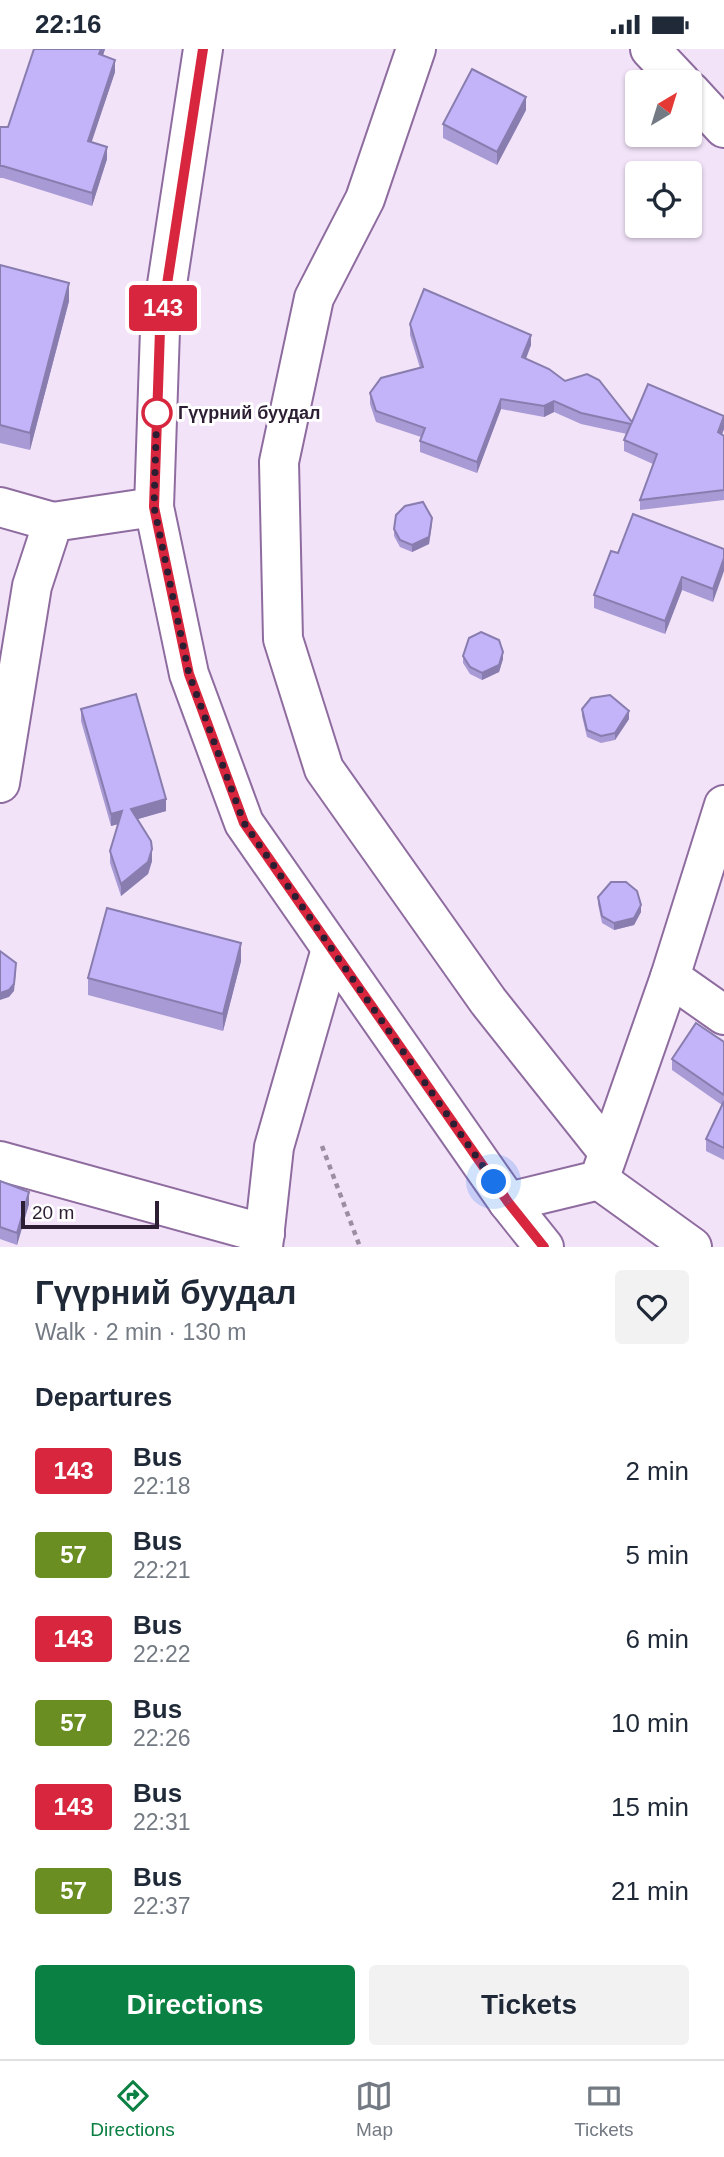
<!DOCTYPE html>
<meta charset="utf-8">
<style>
body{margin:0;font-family:Arial,sans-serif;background:#f2f2f3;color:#1f2937;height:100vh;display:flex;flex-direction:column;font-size:26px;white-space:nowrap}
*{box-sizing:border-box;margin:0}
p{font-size:23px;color:#747a83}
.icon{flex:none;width:38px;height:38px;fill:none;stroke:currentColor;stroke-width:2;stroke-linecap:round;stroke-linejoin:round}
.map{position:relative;height:1198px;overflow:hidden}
.panel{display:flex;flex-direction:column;background:#fff;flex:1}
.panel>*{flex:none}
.badge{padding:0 14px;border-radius:5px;font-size:24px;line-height:46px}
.needle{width:46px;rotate:38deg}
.fabs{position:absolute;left:625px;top:21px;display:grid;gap:14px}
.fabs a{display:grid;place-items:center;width:77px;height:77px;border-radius:7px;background:#fff;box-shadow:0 2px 5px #0004;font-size:35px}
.scale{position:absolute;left:21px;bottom:18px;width:138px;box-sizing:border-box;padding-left:7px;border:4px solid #2c1e33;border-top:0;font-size:19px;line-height:24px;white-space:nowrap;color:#2c1e33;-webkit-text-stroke:5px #fff;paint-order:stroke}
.you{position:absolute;width:35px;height:35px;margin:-18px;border:5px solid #fff;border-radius:50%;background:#1a73e8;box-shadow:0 0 0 10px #1a73e833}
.map>.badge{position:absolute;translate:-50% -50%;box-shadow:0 0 0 4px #fff}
h2{padding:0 35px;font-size:26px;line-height:63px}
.round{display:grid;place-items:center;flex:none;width:74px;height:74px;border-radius:7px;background:#f2f2f3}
.head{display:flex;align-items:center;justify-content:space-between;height:119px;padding:0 35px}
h1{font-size:33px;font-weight:800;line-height:52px}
.cta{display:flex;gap:14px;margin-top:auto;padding:14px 35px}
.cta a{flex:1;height:80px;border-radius:7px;background:#0b8043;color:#fff;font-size:28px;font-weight:800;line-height:80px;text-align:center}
.cta a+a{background:#f2f2f3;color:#1f2937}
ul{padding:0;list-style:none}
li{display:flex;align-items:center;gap:21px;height:84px;padding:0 35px}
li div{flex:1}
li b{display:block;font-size:26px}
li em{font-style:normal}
li .badge{min-width:77px;font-weight:700;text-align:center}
.status{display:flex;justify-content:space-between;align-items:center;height:49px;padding:0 35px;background:#fff;direction:ltr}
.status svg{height:19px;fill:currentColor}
.menu{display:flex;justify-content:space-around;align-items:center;height:98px;border-top:2px solid #e0e1e3;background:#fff;font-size:19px;color:#747a83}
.menu a{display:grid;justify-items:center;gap:4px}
.menu .current{color:#0b8043}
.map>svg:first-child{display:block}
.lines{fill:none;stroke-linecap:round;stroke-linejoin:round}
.minor-casing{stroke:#8f6c9f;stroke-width:42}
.tertiary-casing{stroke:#8f6c9f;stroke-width:42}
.secondary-casing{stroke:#8f6c9f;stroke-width:42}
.path{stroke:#9b8da2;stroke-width:4.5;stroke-dasharray:5 5;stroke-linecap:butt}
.minor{stroke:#fff;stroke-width:38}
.tertiary{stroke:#fff;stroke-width:38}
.secondary{stroke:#fff;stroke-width:38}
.wall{fill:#a89ad5}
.shaded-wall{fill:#887dae}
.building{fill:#c3b3f8;stroke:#887dae;stroke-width:2}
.line-casing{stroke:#fff;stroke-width:16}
.line{stroke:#d7263d;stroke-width:10}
.walk{stroke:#2c1e33;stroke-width:7;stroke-dasharray:0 12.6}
.stop-dot{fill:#fff;stroke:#d7263d;stroke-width:3.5}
.labels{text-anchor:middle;stroke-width:6;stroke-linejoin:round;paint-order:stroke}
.stop-label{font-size:18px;font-weight:bold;fill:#2c1e33;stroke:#fff;text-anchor:start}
</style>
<div class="status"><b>22:16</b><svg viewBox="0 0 49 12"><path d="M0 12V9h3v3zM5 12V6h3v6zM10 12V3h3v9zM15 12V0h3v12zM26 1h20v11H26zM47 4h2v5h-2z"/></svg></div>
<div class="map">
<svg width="724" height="1198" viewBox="0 0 724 1198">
<rect width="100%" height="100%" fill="#f2e3f9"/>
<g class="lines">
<defs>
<g id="minor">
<path d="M416,0L365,150L314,249L279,413L283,590L324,720L488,952L608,1103"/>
<path d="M0,458L53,473"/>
<path d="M0,734L32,537L53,473L154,458"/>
<path d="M670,928L724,966"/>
<path d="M0,1112L265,1185"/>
<path d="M599,1131L692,1198"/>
<path d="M508,1153L599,1131L670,928L724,756"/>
<path d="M263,1198L274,1098L331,900"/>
</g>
<g id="tertiary">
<path d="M650,0L681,33"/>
<path d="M690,42L724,79"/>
</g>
<path id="secondary" d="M203,0L160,281L154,458L189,625L244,774L508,1153L544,1198"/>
</defs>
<use href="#minor" class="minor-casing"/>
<use href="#tertiary" class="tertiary-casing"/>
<use href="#secondary" class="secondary-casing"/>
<path class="path" d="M322,1097L360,1198"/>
<use href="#minor" class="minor"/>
<use href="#tertiary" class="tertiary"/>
<use href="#secondary" class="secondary"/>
</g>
<g class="wall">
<path d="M34,0H105L103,7L115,23L91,93L107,110L92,157L3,129H0V78H8Z"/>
<path d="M526,61L497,116L443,89V75Z"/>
<path d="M0,216L69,252L30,401L0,394Z"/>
<path d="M410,275L531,296L526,310L632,373L724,380L722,386L724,387V451L640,461V451L653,415L624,402V391L627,385L581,375L554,363L544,368L501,360L477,424L420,403V392L421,388L376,373L370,355V344L420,319L410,286Z"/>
<path d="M432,476L429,495L412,503L400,498L394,487V480Z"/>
<path d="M724,500L713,553L682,541L665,585L594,559V546L618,504Z"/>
<path d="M463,607L503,610L499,623L482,631L470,625L463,614Z"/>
<path d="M81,660L166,762L138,770L152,812L148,825L121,847L110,814V802L118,775L111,777L81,672Z"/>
<path d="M582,660L629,670L615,691L601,694L587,688L582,667Z"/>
<path d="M598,848L641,863L634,876L614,881L602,874L598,855Z"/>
<path d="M241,912L223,982L88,946V929Z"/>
<path d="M724,993V1111L706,1102V1090L722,1056L672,1021V1010Z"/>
<path d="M0,1132L29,1155L17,1196L0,1190Z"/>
</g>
<g class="shaded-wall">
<path d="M101,0H105L99,18V5Z"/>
<path d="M115,11V23L88,104V92Z"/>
<path d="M526,48V61L497,116V103Z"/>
<path d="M107,98V110L92,157V144Z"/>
<path d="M69,234V252L30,401V384Z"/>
<path d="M531,286V296L522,319V308Z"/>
<path d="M501,350V360L477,424V413Z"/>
<path d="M554,352V363L544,368V357Z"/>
<path d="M724,369V380L718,394V383Z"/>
<path d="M432,469L429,495L412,503V496Z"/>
<path d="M724,509V522L713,553V540Z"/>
<path d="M682,528V541L665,585V572Z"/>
<path d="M503,603V610L499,623L482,631V624Z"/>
<path d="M629,662V670L615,691V684Z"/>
<path d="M166,750V762L131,772V760Z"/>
<path d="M122,762V774L111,777V765Z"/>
<path d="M152,800V812L148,825L121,847V835Z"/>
<path d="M641,856V863L634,876L614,881V874Z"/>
<path d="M241,894V912L223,982V965Z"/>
<path d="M16,921L14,942L9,948L0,951V944Z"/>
<path d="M29,1143V1155L17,1196V1184Z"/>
</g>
<g class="building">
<path d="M34,0H101L99,5L115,11L88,92L107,98L92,144L3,117H0V78H8Z"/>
<path d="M472,20L526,48L497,103L443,75Z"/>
<path d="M0,216L69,234L30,384L0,376Z"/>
<path d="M424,240L531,286L522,308L549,320L565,332L587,325L599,331L632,373L648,335L724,367L718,383L724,387V441L640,451L657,405L624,391L631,375L581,364L554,352L544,357L501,350L477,413L420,392L425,379L376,362L370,344L381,329L423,318L410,275Z"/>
<path d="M423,453L432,469L429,488L412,496L400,491L394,480L396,466L405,457Z"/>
<path d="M633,465L724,500V509L713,540L682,528L665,572L594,546L611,502L618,504Z"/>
<path d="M481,583L499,591L503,603L499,616L482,624L470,618L463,607L469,589Z"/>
<path d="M136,645L166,750L131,760L151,792L152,800L148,813L121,835L110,802L122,762L111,765L81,660Z"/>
<path d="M610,646L629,662L615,684L601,687L587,681L582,660L591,649Z"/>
<path d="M611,833H626L637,842L641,856L634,869L614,874L602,867L598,848Z"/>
<path d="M107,859L241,894L223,965L88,929Z"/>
<path d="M0,902L16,914L14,935L9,941L0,944Z"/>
<path d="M696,974L724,993V1046L672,1010Z"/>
<path d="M724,1052V1099L706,1090Z"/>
<path d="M0,1132L29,1143L17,1184L0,1178Z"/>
</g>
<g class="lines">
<defs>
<path id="line" d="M203,0L160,281L154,458L189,625L244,774L508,1153L544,1198"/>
</defs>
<use href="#line" class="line-casing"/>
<use href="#line" class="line"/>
<path class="walk" d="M157,364V356L154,458L189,625L244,774L494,1133"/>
</g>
<circle class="stop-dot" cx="157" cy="364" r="14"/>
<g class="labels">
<g class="stop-label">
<text x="178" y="370">Гүүрний буудал</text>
</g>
</g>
</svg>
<div class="fabs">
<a><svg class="needle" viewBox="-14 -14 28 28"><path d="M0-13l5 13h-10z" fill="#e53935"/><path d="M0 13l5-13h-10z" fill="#747a83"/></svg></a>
<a><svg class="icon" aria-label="locate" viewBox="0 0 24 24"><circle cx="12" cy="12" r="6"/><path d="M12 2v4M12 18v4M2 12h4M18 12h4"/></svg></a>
</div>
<div class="scale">20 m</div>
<div class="you" style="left:494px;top:1133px"></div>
<b class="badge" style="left:163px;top:259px;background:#d7263d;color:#fff">143</b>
</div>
<section class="panel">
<div class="head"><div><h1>Гүүрний буудал</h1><p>Walk · 2 min · 130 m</p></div><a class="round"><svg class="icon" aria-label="heart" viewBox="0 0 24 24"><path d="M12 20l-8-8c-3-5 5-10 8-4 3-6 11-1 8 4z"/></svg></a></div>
<h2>Departures</h2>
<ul>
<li><span class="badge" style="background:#d7263d;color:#fff">143</span><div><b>Bus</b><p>22:18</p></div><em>2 min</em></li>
<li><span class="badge" style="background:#6b8e23;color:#fff">57</span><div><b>Bus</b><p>22:21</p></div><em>5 min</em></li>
<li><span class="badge" style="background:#d7263d;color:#fff">143</span><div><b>Bus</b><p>22:22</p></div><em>6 min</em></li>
<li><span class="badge" style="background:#6b8e23;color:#fff">57</span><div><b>Bus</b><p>22:26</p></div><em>10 min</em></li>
<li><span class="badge" style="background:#d7263d;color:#fff">143</span><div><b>Bus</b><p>22:31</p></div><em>15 min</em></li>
<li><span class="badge" style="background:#6b8e23;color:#fff">57</span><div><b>Bus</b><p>22:37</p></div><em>21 min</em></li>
</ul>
<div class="cta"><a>Directions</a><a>Tickets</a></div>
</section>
<nav class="menu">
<a class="current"><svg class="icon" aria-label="directions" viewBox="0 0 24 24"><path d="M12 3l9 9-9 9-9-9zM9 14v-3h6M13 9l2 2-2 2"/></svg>Directions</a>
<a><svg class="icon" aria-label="map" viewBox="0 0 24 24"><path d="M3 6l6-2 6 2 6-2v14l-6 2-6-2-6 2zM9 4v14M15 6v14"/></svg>Map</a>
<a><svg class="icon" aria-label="tickets" viewBox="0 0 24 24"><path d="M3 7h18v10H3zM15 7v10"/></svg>Tickets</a>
</nav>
